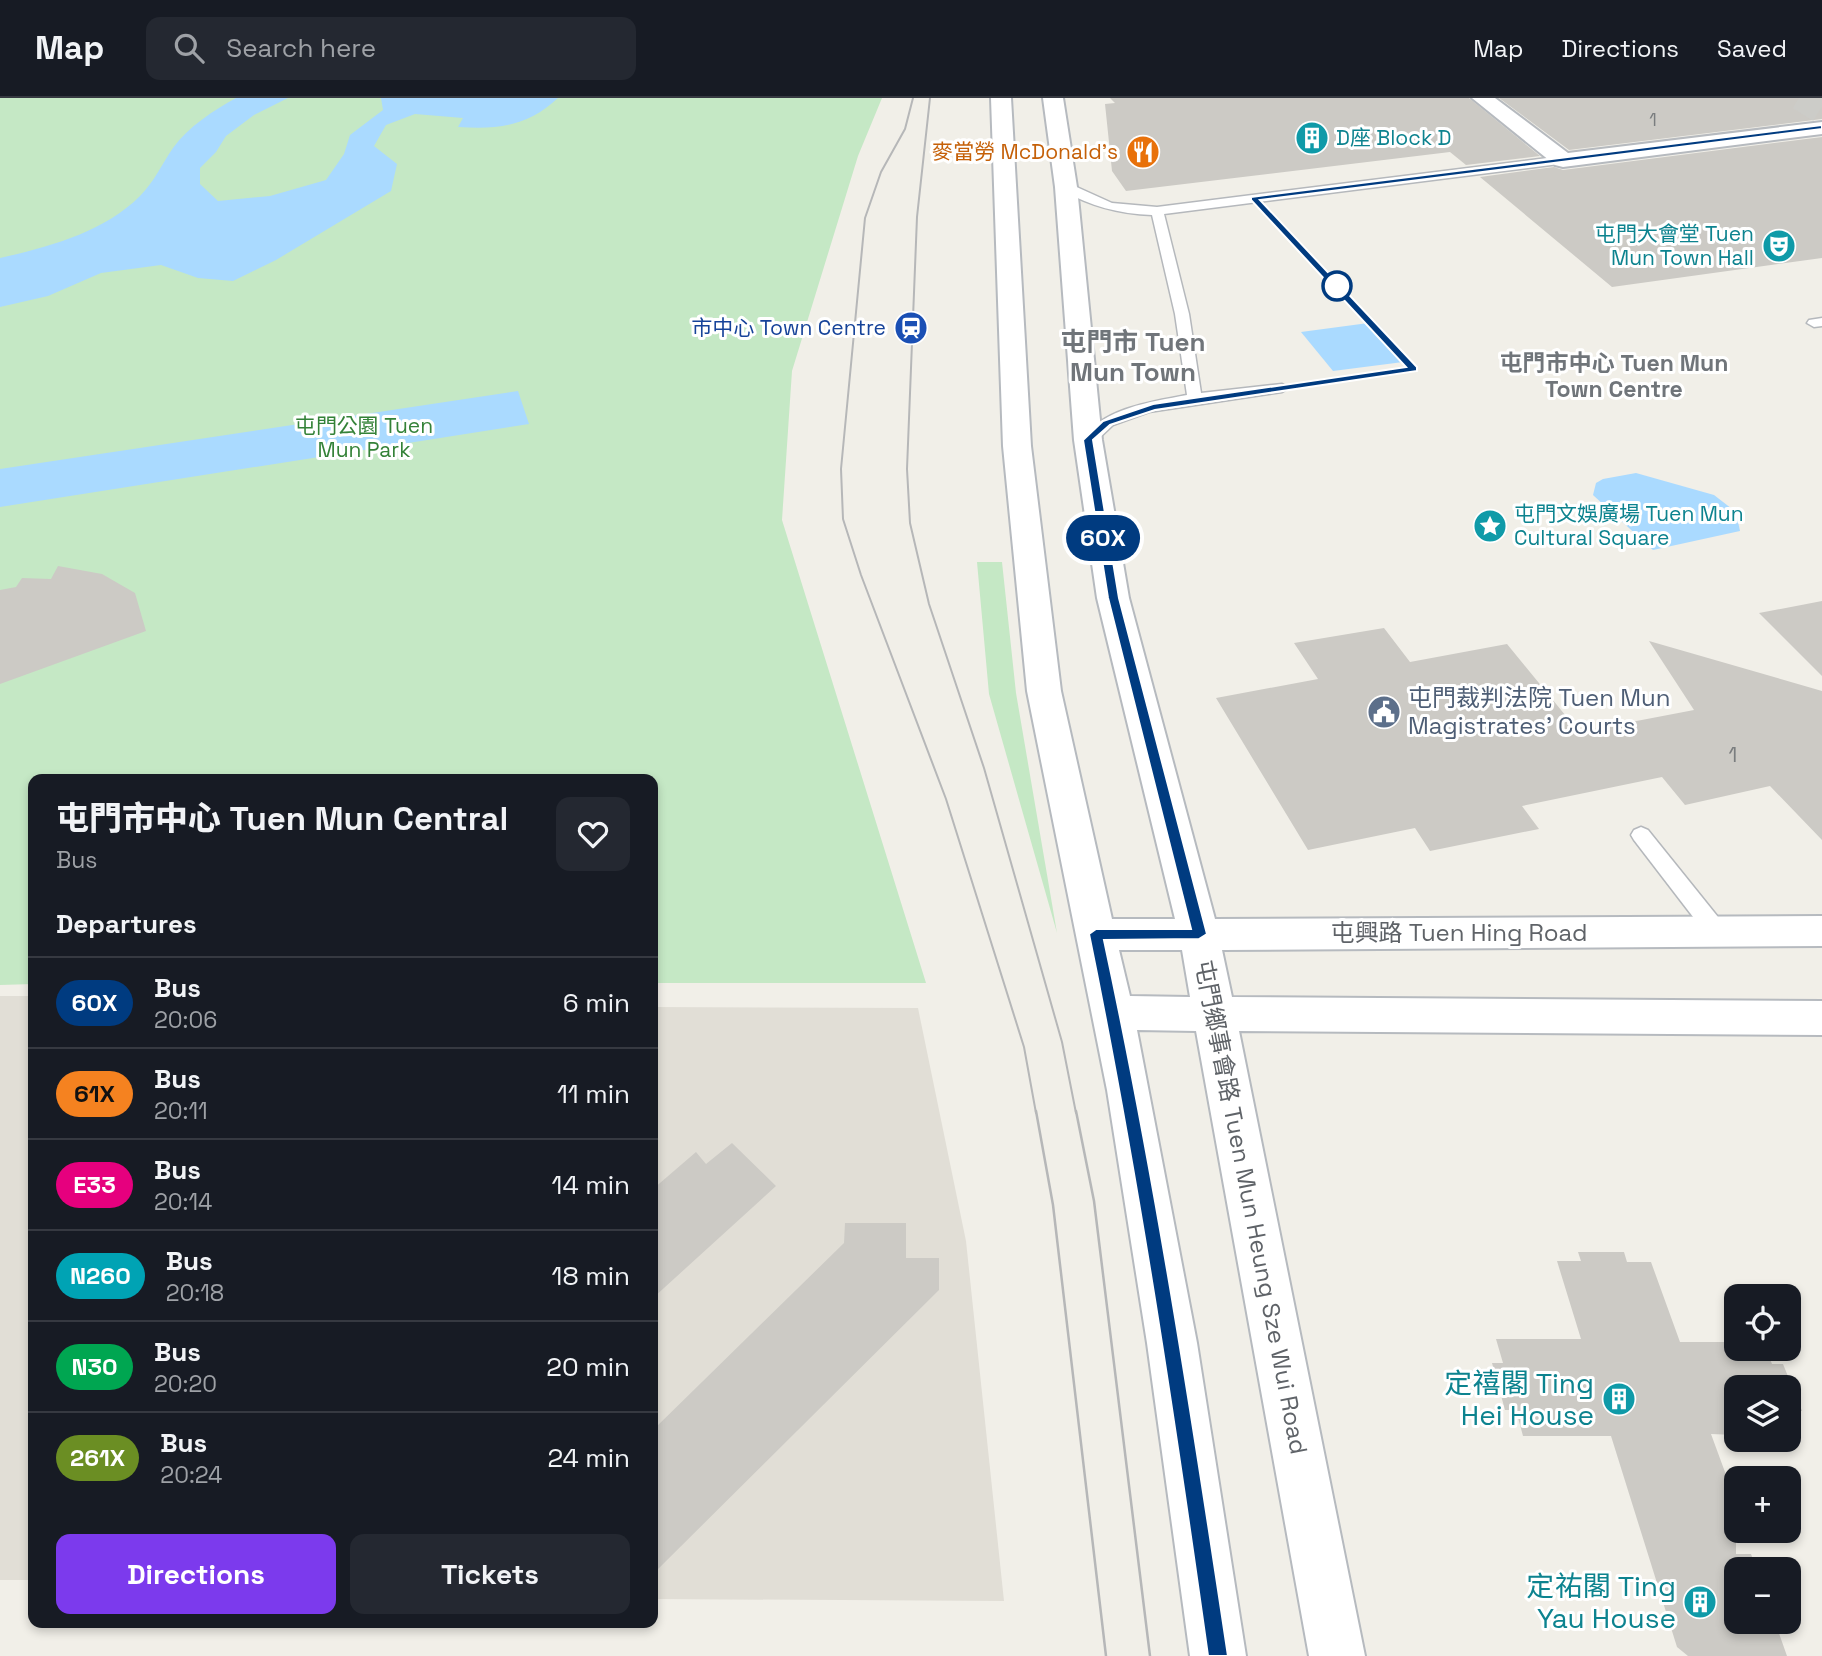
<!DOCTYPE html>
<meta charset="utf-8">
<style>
body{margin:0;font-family:"Space Grotesk","Noto Sans TC",sans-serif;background:#242831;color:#f1f3f6;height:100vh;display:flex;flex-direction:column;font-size:26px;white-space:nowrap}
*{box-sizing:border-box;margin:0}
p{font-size:23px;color:#9ea1a6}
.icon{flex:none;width:38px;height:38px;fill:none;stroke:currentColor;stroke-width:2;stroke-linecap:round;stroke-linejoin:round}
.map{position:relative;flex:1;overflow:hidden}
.sheet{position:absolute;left:28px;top:676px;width:630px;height:854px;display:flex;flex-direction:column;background:#171b24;border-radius:14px;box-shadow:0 4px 10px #0003}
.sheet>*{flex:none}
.badge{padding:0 14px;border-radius:23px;font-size:24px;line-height:46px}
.controls{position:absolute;left:1724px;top:1186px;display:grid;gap:14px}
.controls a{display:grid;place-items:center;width:77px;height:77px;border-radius:14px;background:#171b24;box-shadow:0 4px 10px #0003;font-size:35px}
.map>.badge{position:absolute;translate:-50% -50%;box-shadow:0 0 0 4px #fff}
h2{padding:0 28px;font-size:26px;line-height:63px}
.round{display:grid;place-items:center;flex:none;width:74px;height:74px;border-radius:14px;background:#242831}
.summary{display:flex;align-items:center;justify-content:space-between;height:119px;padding:0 28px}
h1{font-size:33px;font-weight:800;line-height:52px}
.action{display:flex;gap:14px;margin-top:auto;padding:14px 28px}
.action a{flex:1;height:80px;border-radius:14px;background:#7c3aed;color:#fff;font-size:28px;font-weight:800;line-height:80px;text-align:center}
.action a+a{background:#242831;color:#f1f3f6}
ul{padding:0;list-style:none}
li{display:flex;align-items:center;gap:21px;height:91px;padding:0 28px;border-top:2px solid #363941}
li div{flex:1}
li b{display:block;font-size:26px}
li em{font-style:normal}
li .badge{min-width:77px;font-weight:700;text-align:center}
header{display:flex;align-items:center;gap:42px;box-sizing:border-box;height:98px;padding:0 35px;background:#171b24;border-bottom:2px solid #363941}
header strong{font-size:33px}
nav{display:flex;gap:38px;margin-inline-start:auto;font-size:24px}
.search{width:490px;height:63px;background:#242831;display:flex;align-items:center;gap:18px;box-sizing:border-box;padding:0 24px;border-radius:14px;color:#9ea1a6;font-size:26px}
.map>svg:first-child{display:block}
.education{fill:#e1ded6}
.green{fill:#c5e8c5}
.water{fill:#aadaff}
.building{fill:#cccac5}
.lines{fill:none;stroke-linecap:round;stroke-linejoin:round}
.secondary-tunnel{stroke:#ccccc8;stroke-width:24;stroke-dasharray:24 11;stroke-linecap:butt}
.lane-casing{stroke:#b5b8bc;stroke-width:3}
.secondary-casing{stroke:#b6babf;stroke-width:4}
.lane{fill:#fff;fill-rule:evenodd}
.secondary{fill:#fff;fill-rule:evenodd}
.tram-far1{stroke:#b6b7b8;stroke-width:2}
.tram{stroke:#b6b7b8;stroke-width:2.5}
.line{fill:#003b80;stroke:#fff;stroke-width:2}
.stop-dot{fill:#fff;stroke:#003b80;stroke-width:3.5}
.labels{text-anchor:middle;stroke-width:6;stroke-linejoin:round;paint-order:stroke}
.far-number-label{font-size:18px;fill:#7a7d7f}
.far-culture-label{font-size:21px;fill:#0d838f;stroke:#fff;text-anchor:start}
.far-food-label{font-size:21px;fill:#c56008;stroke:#fff;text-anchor:end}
.far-transit-label{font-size:21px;fill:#164399;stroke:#fff;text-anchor:end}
.far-park-label{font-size:21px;fill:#348238;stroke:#fff}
.number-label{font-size:21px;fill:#7a7d7f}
.far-quarter-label{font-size:23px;font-weight:bold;fill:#70757a;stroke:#fff}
.service-label{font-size:24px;fill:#4e5e75;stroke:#fff;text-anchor:start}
.street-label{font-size:24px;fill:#5f6368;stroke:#fff}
.far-district-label{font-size:26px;font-weight:bold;fill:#70757a;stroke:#fff}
.near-culture-label{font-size:28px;fill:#0d838f;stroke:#fff;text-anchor:end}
</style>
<header>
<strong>Map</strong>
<div class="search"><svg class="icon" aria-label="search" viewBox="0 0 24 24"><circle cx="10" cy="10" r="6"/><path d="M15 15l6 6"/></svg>Search here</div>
<nav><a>Map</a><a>Directions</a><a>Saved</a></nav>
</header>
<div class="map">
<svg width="1822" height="1558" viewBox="0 0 1822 1558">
<rect width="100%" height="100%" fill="#f1efe8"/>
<g class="education">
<rect x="0" y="898" width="33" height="584"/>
<path d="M653,909L918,910L966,1143L1004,1503L653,1501Z"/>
</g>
<g class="green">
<path d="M0,0H882L858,58L792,273L782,422L926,885H653V681H33V886L0,887Z"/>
<path d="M977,464H1002L1016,595L1057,835L989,596Z"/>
</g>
<g class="water">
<path d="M236,0H288L254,17L226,38L216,54L200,70V86L218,103L270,98L326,82L344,56L350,37L383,12L381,0H558C528,28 498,32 458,29L463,20L415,16L386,27L374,48L397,66L391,93L276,162L233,183L198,180L161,167L101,175L48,198L0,209V160C49,149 104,134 140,98C154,84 162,66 173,50C188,29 214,12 236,0Z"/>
<path d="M1376,224L1411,263L1333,273L1301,234Z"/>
<path d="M518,293L529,326L0,409V371Z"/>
<path d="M1636,375L1714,397L1736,414L1740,433L1653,452L1593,397L1596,385L1603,381Z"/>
</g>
<g class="building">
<path d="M1110,0H1469L1540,58L1466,67L1450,54L1126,93L1112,73L1105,6L1115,5Z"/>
<path d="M1499,0H1822V21L1569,52Z"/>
<path d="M1822,39V160L1612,189L1480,79L1554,69L1563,72Z"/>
<path d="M58,468L102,476L135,495L146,533L0,586V492L16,489L22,480L51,481Z"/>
<path d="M1822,503V578L1759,515Z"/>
<path d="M1384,530L1410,564L1507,546L1579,634L1694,612L1649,543L1822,593V742L1770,688L1685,707L1662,679L1522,708L1539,731L1430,753L1415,730L1308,752L1216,600L1318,581L1294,545Z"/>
<path d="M732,1045L776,1088L653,1200V1091L696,1054L706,1066Z"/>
<path d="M845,1125H906V1160H939V1192L653,1476V1332L844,1145Z"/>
<path d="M1578,1154H1624L1627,1164H1651L1680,1244H1736V1251H1766L1772,1266H1783L1802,1313H1791L1801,1339H1788V1290H1736V1337L1711,1336L1736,1404V1456H1751L1757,1472H1736V1524H1775L1787,1558H1688L1677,1549L1611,1338H1523L1516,1312H1505L1492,1265H1503L1496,1241H1581L1557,1163H1581Z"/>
</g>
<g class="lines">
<path class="secondary-tunnel" d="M1799,0L1822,14"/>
<defs>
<g id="lane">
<path d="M1563,58L1567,59V65L1164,116L1189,216L1201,295L1282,286L1289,290L1282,294L1149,314L1113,327L1094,345L1088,347L1080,342C1105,310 1149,304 1187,297L1175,216L1152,117C1119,116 1090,108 1062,92V86H1070L1112,105L1157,109Z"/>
<path d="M1822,220V228L1814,229L1807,225L1809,222Z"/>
<path d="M1641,729L1648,732L1726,829L1729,835L1726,841L1718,843L1710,841L1634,742L1631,737L1634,732Z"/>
</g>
<g id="secondary">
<path d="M991,0H1011L1031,348L1061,593L1112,821H1175L1097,500L1074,342L1055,89L1043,0H1063L1077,89L1102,342L1129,500L1215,821L1822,818V848L1222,852L1232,899L1822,903V937L1239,933L1365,1558H1309L1196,933L1137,932L1197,1245L1246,1558H1190L1147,1245L1107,992L1027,593L1003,348ZM1119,852H1182L1190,899L1130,898Z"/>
<path d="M1472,0H1495L1568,55L1822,24V36L1563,69L1555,67Z"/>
</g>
</defs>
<use href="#lane" class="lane-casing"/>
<use href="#secondary" class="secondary-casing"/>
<use href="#lane" class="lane"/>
<use href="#secondary" class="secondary"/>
<g class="tram-far1">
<path d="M913,0L905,31L881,74L865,120L841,371L843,421L861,477L946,701L1024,949L1036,1015"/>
<path d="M930,0L917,119L907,371L910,425L929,506L984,670L1062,944L1076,1015"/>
</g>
<g class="tram">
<path d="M1036,1013L1053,1107L1106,1558"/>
<path d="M1076,1013L1094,1103L1150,1558"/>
</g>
</g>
<path class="line" d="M1822,27V31L1260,102L1417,269V273L1155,312L1110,327L1093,342L1119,500L1207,836L1199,841L1104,842C1155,1079 1192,1318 1228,1558H1208C1174,1316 1138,1076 1089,836L1096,831H1191L1108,500L1083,342L1103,323L1153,306L1406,269L1251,102V99Z"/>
<defs>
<symbol id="building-disc" viewBox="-11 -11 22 22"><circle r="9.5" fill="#0f9aa8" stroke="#fff"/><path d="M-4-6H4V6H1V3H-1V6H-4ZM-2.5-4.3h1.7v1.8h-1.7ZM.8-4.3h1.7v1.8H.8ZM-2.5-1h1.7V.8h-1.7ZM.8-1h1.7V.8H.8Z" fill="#fff"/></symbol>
<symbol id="restaurant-disc" viewBox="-11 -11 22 22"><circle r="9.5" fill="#e8710a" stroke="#fff"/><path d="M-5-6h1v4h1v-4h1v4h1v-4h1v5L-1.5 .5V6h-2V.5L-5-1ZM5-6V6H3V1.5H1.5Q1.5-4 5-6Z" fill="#fff"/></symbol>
<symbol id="theatre-disc" viewBox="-11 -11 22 22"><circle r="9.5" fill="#0f9aa8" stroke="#fff"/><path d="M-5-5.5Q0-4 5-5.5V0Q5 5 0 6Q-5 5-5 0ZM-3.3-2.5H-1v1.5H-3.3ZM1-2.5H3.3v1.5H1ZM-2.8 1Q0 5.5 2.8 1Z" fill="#fff"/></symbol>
<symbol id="station-disc" viewBox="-11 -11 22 22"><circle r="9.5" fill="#1a4fb4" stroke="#fff"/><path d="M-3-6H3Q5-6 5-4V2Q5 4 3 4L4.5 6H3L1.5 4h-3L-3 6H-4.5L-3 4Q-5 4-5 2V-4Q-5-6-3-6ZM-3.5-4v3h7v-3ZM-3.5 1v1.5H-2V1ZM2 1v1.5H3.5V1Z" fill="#fff"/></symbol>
<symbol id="sight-disc" viewBox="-11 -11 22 22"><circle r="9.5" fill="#0f9aa8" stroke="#fff"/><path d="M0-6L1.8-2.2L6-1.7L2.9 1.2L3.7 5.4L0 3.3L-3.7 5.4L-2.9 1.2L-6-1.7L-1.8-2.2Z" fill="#fff"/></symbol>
<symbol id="civic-disc" viewBox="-11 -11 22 22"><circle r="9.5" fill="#5c6f8a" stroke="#fff"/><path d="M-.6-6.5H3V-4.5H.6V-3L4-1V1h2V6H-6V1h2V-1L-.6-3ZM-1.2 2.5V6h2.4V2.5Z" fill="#fff"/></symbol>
</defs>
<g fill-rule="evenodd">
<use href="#building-disc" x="1293" y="21" width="38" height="38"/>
<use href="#restaurant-disc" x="1124" y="35" width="38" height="38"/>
<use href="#theatre-disc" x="1760" y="129" width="38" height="38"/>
<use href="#station-disc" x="892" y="211" width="38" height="38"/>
<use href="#sight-disc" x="1471" y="409" width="38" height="38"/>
<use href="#civic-disc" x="1365" y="595" width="38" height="38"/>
<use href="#building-disc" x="1600" y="1282" width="38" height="38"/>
<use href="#building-disc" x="1681" y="1485" width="38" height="38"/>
</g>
<circle class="stop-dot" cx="1337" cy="188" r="14"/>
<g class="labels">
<g class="far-number-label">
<text x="1653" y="28">1</text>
</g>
<g class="far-culture-label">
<text x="1336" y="47">D座 Block D</text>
<text x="1754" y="143" text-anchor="end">屯門大會堂 Tuen<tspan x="1754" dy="24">Mun Town Hall</tspan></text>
<text x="1514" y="423">屯門文娛廣場 Tuen Mun<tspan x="1514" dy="24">Cultural Square</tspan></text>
</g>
<g class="far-food-label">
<text x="1118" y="61">麥當勞 McDonald's</text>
</g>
<g class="far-transit-label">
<text x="886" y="237">市中心 Town Centre</text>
</g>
<g class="far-park-label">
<text x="364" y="335">屯門公園 Tuen<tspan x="364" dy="24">Mun Park</tspan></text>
</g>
<g class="number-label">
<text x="1733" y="664">1</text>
</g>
<g class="far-quarter-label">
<text x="1614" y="273">屯門市中心 Tuen Mun<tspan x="1614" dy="26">Town Centre</tspan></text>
</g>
<g class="service-label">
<text x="1408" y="608">屯門裁判法院 Tuen Mun<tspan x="1408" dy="28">Magistrates' Courts</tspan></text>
</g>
<g class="street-label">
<text x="1459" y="843">屯興路 Tuen Hing Road</text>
<text transform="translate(1251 1109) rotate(79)" y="8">屯門鄉事會路 Tuen Mun Heung Sze Wui Road</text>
</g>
<g class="far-district-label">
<text x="1133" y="253">屯門市 Tuen<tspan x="1133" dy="30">Mun Town</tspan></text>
</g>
<g class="near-culture-label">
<text x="1594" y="1295">定禧閣 Ting<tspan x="1594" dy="32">Hei House</tspan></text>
<text x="1676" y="1498">定祐閣 Ting<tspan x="1676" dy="32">Yau House</tspan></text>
</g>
</g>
</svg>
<div class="controls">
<a><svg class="icon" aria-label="locate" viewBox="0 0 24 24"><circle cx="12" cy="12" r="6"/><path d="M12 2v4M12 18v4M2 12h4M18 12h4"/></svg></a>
<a><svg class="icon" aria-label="layers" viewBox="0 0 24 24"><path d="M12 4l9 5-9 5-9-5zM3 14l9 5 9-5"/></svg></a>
<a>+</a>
<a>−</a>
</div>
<b class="badge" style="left:1103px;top:440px;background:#003b80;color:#fff">60X</b>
<section class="sheet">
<div class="summary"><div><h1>屯門市中心 Tuen Mun Central</h1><p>Bus</p></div><a class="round"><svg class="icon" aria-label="heart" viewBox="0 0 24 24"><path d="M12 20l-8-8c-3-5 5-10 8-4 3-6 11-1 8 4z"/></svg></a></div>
<h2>Departures</h2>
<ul>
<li><span class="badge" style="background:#003b80;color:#fff">60X</span><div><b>Bus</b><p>20:06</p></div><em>6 min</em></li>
<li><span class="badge" style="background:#f58220;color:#111">61X</span><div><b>Bus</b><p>20:11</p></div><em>11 min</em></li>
<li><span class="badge" style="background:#e6007e;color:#fff">E33</span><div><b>Bus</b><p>20:14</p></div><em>14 min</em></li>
<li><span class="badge" style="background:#00a3b4;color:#fff">N260</span><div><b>Bus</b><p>20:18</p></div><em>18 min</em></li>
<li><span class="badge" style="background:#00a651;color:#fff">N30</span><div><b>Bus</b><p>20:20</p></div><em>20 min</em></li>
<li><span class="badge" style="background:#6b8e23;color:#fff">261X</span><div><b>Bus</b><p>20:24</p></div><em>24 min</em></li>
</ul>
<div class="action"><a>Directions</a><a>Tickets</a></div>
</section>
</div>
